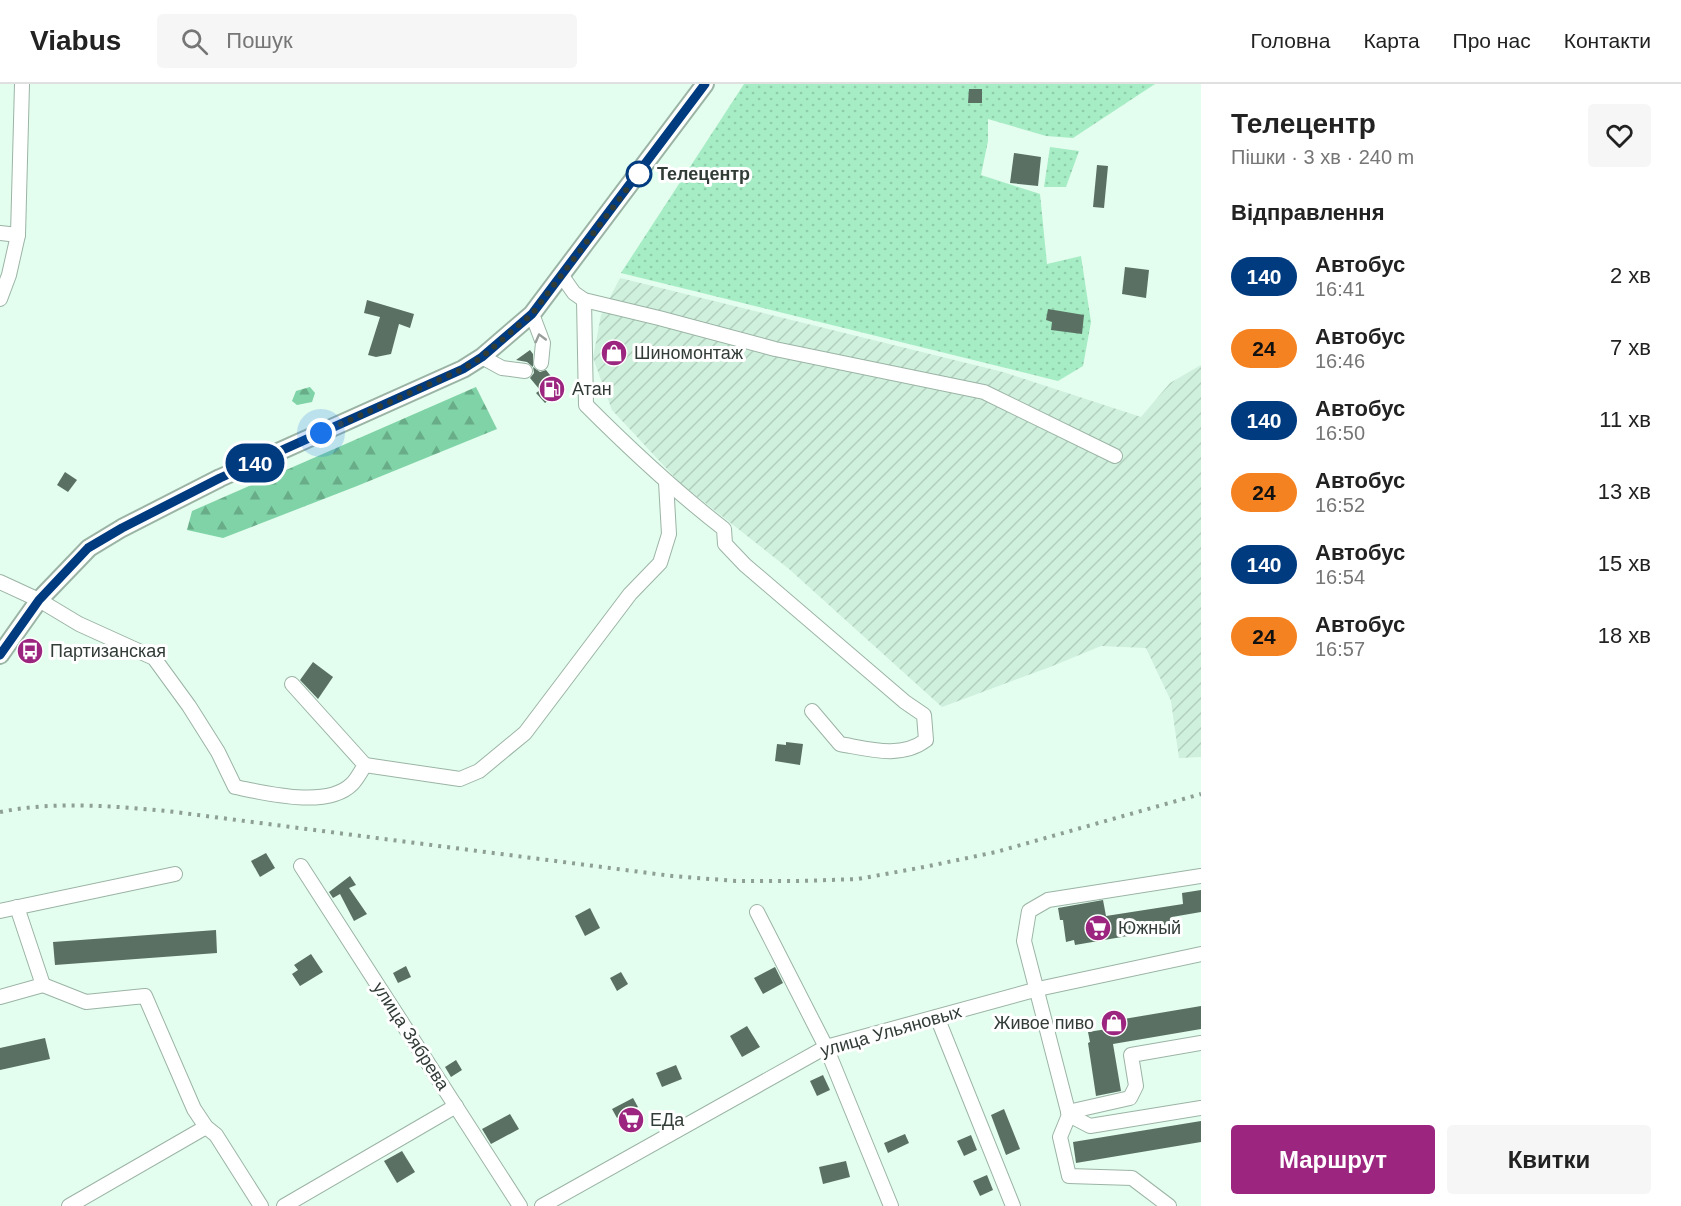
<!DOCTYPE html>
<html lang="uk">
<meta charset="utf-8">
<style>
body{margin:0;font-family:Arial,sans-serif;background:#f6f6f6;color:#222;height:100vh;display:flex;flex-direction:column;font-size:22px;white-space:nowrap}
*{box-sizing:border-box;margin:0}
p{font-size:20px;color:#767676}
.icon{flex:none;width:33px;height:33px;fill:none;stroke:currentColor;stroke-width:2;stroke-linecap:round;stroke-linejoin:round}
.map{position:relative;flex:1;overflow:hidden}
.side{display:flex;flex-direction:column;background:#fff;width:480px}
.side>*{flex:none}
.badge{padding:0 12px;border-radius:20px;font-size:21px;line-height:39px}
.you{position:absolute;width:30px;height:30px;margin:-15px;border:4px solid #fff;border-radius:50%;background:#1a73e8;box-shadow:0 0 0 9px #1a73e833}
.map>.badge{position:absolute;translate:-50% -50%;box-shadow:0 0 0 3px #fff}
h2{padding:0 30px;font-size:22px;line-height:54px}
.round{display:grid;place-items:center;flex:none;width:63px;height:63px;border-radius:6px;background:#f6f6f6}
.overview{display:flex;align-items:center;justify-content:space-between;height:102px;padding:0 30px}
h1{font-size:28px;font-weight:600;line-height:45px}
.cta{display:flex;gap:12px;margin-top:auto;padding:12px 30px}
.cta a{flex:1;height:69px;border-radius:6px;background:#9b257f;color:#fff;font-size:24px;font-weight:600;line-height:69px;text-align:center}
.cta a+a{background:#f6f6f6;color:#222}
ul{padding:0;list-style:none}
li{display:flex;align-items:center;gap:18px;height:72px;padding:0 30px}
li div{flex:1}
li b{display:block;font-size:22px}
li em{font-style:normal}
li .badge{min-width:66px;font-weight:700;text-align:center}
header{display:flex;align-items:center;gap:36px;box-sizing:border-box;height:84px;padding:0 30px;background:#fff;border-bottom:2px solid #e0e0e0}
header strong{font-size:28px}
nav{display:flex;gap:33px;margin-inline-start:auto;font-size:21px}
.search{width:420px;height:54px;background:#f6f6f6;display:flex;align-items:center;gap:15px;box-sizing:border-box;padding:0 21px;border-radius:6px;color:#767676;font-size:22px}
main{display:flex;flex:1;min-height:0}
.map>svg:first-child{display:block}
.industrial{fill:url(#industrial-furrows)}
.forest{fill:url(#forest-firs)}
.park{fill:url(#park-dots)}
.building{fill:#5a7063}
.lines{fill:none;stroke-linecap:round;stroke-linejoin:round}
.minor-casing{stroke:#9bb4a5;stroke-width:16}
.major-casing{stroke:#9bb4a5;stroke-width:20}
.minor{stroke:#fff;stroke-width:14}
.major{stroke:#fff;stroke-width:16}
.rail{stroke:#8ea095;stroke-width:4;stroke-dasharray:3 6;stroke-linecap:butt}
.oneway{stroke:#989e9a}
.line-casing{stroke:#fff;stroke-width:14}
.line{stroke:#003b80;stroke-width:9}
.walk{stroke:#323c36;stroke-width:6;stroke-dasharray:0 10.8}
.stop-dot{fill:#fff;stroke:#003b80;stroke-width:3}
.labels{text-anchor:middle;stroke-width:6;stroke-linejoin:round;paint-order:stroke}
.stop-label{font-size:18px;font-weight:bold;fill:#323c36;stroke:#fff;text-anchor:start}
.poi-label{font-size:18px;fill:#323c36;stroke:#fff;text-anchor:start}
.street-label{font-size:18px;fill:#323c36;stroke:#fff}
</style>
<header>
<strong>Viabus</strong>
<div class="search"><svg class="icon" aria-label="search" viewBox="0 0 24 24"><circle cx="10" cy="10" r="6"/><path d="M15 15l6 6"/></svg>Пошук</div>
<nav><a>Головна</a><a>Карта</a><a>Про нас</a><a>Контакти</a></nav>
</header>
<main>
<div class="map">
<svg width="1201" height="1122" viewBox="0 0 1201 1122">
<defs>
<pattern id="industrial-furrows" width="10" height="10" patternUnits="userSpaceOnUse" patternTransform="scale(1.5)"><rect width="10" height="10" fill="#cff0dd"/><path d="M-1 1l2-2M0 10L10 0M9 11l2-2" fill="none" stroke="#b2cfbe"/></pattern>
<pattern id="forest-firs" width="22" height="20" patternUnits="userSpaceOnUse" patternTransform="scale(1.5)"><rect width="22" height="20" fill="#7fd3a6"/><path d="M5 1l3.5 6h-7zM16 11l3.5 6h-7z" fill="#69ac88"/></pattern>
<pattern id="park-dots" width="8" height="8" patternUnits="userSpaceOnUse" patternTransform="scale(1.5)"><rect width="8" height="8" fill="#a6edc5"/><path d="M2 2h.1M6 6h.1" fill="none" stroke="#8fccaa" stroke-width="1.8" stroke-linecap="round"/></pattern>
</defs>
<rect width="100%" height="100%" fill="#e3fdee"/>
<path class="industrial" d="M620,194L1003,288L1141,333L1170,299L1201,281V673L1179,674L1171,617L1146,564L1101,562L1050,583L942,623L789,485L680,399L612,326L593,274L601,231Z"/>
<g class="forest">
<path d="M310,303L315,309L312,318L297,321L292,317L296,307Z"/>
<path d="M476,303L497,345L357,402L223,454L187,446L192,427Z"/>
</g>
<g class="park">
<path d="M744,0H1155L1073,54L1046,52L988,35V57L981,91L1040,110L1047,180L1081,172L1091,238L1083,282L1058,297L621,189Z"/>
<path d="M1050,63L1079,67L1066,103H1044Z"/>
</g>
<g class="building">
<path d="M969,5H982V19H968Z"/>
<path d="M1014,69L1041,73L1038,102L1010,99Z"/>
<path d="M1097,81L1108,82L1104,124L1093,123Z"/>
<path d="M1125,183L1149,186L1146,214L1122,210Z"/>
<path d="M367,216L414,230L410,244L399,240L391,270L376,273L368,271L380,233L364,229Z"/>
<path d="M1048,225L1084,231L1082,250L1051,246L1052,238L1046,236Z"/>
<path d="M530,266L533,270V283L540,288L546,286L562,306L545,319L536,309L540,306L530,294L534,289L533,283L527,278L516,276Z"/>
<path d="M65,388L77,396L68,408L57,401Z"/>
<path d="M313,578L333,593L318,615L300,596Z"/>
<path d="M786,658L803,660L800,681L775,677L777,660L786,661Z"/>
<path d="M266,769L275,784L260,793L251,777Z"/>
<path d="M350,792L356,801L349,804L367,830L354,837L340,810L333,814L329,808Z"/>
<path d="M1201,806V828L1172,833L1174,844L1075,861L1074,856L1066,858L1063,836H1060L1058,824L1103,816L1106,832L1183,820L1182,809Z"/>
<path d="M590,824L600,844L585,852L575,832Z"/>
<path d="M216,846L217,869L55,881L53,858Z"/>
<path d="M311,870L323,888L300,902L292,890L298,886L294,881Z"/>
<path d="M406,882L411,893L398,899L393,889Z"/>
<path d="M775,883L783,899L763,910L754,894Z"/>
<path d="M621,888L628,900L617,907L610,894Z"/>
<path d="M1201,922V945L1113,960L1121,1007L1096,1012L1088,959L1090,958L1088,948L1107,945L1106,938Z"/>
<path d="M747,942L760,963L742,973L730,952Z"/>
<path d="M45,954L50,975L0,986V964Z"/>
<path d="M456,976L462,986L451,993L445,983Z"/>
<path d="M676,981L682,995L662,1003L656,989Z"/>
<path d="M823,991L830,1006L817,1012L810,997Z"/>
<path d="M633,1014L638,1023L617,1034L612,1025Z"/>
<path d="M1004,1025L1020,1065L1006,1071L991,1031Z"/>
<path d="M510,1030L519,1045L491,1060L482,1045Z"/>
<path d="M1201,1037V1058L1076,1079L1073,1058Z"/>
<path d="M905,1050L909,1059L888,1069L884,1059Z"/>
<path d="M971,1051L977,1066L964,1072L957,1057Z"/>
<path d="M402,1067L415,1088L397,1099L384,1077Z"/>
<path d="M846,1077L850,1093L823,1100L819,1083Z"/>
<path d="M987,1091L993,1106L980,1112L973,1097Z"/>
</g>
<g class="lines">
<defs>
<g id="minor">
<path d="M0,149L18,151"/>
<path d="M562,192L574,209L584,216L659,234L775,265L984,308L1115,372"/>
<path d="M0,215L9,191L18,151L22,0"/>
<path d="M584,216L586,321C630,365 675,407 724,445L725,460L745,481L905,618L924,631L926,656C901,675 869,665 840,660L812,627"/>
<path d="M532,230L543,259L541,279"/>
<path d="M482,273L502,284L525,287"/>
<path d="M0,498L39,516L79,540L154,574L189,622L218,668L235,703C266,709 327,725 352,700C357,695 361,687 365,681L292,600"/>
<path d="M365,681L460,695L479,687L525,649L630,510L660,479L669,450L666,398"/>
<path d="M301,782L520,1122"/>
<path d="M0,827L175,790"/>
<path d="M757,828L826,963L891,1122"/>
<path d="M43,901L86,918L145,912L194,1025L206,1043L216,1051L261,1122"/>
<path d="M0,913L43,901L17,823"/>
<path d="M937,933L1013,1122"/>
<path d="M1068,1028L1130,1014L1136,1002L1131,971L1201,959"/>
<path d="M1069,1031L1090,1042L1201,1024"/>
<path d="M69,1122L206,1043"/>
<path d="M284,1122L456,1022"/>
<path d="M542,1122L826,963L1038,905L1201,870"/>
<path d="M1169,1122L1132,1094L1069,1092L1060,1053L1069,1031L1024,857L1029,827L1048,816L1201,792"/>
</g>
<path id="major" d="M0,571L39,516L89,464L122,444L220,394L463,285L482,273L532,230L705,0"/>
</defs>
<use href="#minor" class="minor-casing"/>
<use href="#major" class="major-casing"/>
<use href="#minor" class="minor"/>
<use href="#major" class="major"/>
<path class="rail" d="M0,728C55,717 112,722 167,727L672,792L736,797H799L858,795L924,783L996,768L1201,710"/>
</g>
<defs><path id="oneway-chevron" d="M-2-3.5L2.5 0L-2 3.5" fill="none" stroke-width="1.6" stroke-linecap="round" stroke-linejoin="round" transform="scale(1.5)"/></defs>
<use class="oneway" href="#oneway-chevron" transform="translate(540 254) rotate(-105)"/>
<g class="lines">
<defs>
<path id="line" d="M0,571L39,516L88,464L122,444L220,394L463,285L482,273L532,230L705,0"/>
</defs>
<use href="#line" class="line-casing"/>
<use href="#line" class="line"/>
<path class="walk" d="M321,349L463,285L482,273L532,230L640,88L639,90"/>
</g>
<defs>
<symbol id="shop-disc" viewBox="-11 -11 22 22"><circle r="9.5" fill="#9b257f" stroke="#fff"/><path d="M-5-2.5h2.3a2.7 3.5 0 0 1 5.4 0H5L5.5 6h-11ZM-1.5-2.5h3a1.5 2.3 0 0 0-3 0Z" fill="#fff"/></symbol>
<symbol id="fuel-disc" viewBox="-11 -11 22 22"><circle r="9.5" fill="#9b257f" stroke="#fff"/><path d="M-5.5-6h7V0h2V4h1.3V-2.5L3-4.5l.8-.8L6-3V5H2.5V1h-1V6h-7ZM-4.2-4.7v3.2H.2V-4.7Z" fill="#fff"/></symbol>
<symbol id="bus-disc" viewBox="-11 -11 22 22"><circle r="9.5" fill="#9b257f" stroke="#fff"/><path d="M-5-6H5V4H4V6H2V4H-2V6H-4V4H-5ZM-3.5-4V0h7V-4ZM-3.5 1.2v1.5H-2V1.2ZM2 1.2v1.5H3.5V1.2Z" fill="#fff"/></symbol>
<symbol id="supermarket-disc" viewBox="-11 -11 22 22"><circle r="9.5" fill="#9b257f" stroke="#fff"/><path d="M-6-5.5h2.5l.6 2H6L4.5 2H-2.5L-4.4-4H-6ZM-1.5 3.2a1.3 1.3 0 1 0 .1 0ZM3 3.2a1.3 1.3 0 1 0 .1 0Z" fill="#fff"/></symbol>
</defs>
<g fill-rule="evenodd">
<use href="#shop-disc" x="599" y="254" width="30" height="30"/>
<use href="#fuel-disc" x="537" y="290" width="30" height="30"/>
<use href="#bus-disc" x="15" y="552" width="30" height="30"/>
<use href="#supermarket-disc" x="1083" y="829" width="30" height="30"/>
<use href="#shop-disc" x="1099" y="924" width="30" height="30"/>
<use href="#supermarket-disc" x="616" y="1021" width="30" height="30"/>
</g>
<circle class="stop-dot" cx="639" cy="90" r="12"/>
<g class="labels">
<g class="stop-label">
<text x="657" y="96">Телецентр</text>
</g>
<g class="poi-label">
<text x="634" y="275">Шиномонтаж</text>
<text x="572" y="311">Атан</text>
<text x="50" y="573">Партизанская</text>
<text x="1118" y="850">Южный</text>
<text x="1094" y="945" text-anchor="end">Живое пиво</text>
<text x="650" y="1042">ЕДа</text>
</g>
<g class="street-label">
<text transform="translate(891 947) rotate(-16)" y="6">улица Ульяновых</text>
<text transform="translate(411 952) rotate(57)" y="6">улица Зябрева</text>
</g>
</g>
</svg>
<div class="you" style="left:321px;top:349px"></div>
<b class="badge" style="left:255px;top:379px;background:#003b80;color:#fff">140</b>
</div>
<section class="side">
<div class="overview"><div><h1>Телецентр</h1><p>Пішки · 3 хв · 240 m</p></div><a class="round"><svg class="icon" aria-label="heart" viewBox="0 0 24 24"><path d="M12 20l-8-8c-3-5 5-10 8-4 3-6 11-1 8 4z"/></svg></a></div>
<h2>Відправлення</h2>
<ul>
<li><span class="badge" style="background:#003b80;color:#fff">140</span><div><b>Автобус</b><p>16:41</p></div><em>2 хв</em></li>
<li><span class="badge" style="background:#f58220;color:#111">24</span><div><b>Автобус</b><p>16:46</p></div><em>7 хв</em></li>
<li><span class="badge" style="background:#003b80;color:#fff">140</span><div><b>Автобус</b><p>16:50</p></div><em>11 хв</em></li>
<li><span class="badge" style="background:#f58220;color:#111">24</span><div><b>Автобус</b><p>16:52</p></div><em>13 хв</em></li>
<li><span class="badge" style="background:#003b80;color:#fff">140</span><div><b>Автобус</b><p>16:54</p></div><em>15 хв</em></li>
<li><span class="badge" style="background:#f58220;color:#111">24</span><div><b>Автобус</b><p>16:57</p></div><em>18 хв</em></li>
</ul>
<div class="cta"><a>Маршрут</a><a>Квитки</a></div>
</section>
</main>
